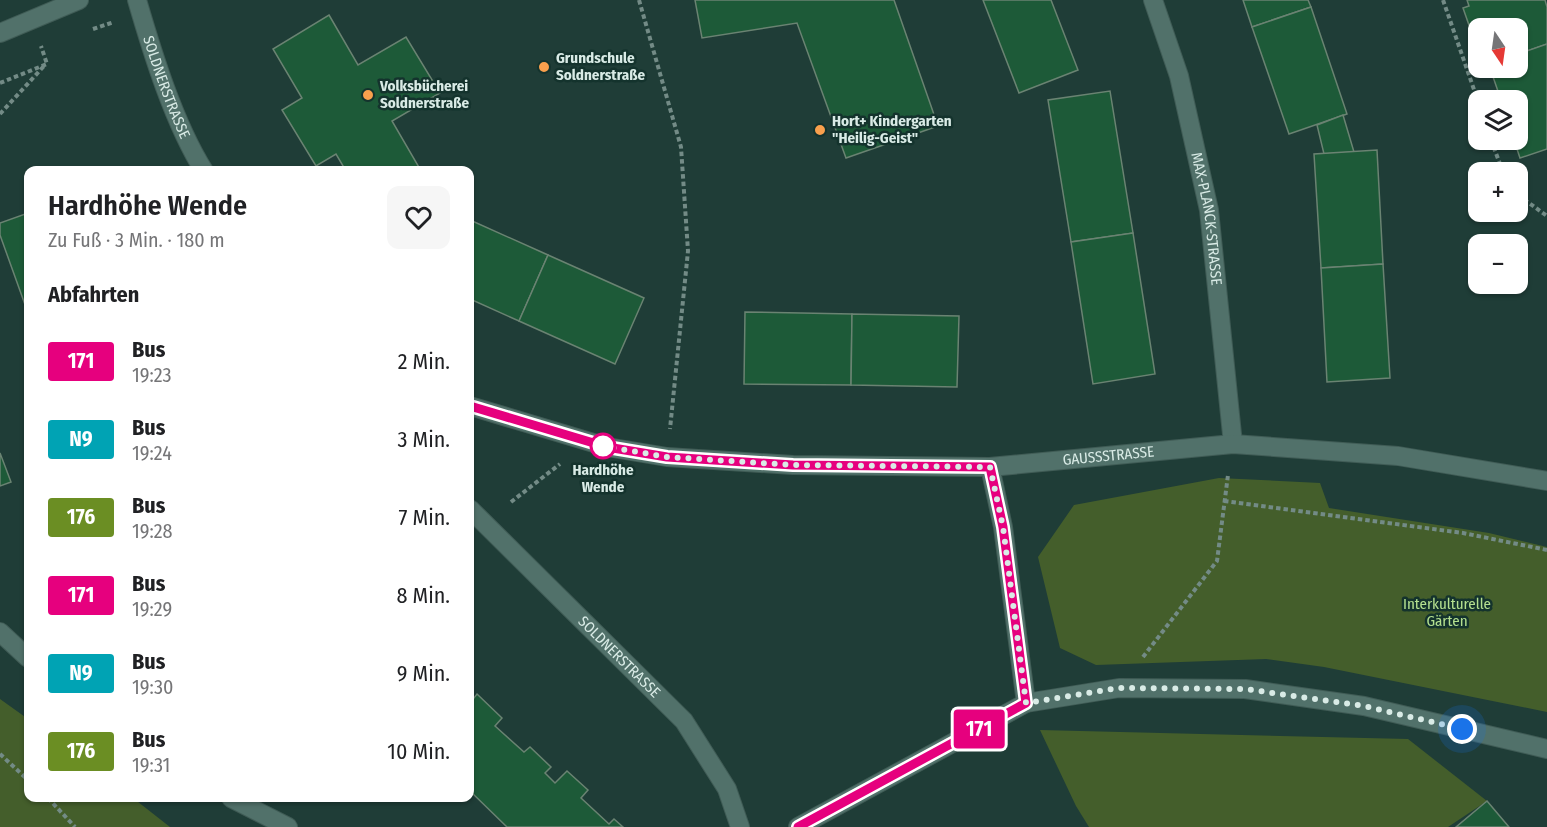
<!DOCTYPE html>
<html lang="de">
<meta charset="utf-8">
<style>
body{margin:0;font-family:"Fira Sans Condensed",sans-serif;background:#f6f6f6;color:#202124;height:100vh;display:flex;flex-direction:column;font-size:22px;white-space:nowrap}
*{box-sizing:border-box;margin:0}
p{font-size:20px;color:#757577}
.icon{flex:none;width:33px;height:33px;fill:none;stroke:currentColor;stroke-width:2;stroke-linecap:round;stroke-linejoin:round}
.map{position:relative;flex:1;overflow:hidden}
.sheet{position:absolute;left:24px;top:166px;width:450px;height:636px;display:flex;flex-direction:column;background:#fff;border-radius:12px;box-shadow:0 2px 4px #0004}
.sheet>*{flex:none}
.badge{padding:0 12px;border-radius:4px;font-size:21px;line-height:39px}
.needle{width:39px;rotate:167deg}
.fabs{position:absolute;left:1468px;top:18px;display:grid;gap:12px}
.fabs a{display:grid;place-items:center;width:60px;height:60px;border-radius:12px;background:#fff;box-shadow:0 2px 4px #0004;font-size:30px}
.you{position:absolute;width:30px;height:30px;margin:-15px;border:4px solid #fff;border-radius:50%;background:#1a73e8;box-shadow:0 0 0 9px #1a73e833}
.map>.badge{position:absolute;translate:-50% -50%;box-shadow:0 0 0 3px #fff}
h2{padding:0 24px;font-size:22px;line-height:54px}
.round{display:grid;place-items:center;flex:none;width:63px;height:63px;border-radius:12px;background:#f6f6f6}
.headline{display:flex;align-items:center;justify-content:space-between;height:102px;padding:0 24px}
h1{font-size:28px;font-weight:600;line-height:45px}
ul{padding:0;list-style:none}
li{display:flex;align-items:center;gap:18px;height:78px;padding:0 24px}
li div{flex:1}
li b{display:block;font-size:22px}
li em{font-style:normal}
li .badge{min-width:66px;font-weight:700;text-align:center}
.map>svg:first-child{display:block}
.green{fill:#445e2b}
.building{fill:#1d5a38;stroke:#6a8372;stroke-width:1.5}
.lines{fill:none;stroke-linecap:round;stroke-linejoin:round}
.street-casing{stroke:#405c56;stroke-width:20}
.secondary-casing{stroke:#405c56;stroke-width:20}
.path{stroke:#738b86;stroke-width:4;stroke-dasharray:4.5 3;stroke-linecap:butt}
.street{stroke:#51716a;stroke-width:18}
.secondary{stroke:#51716a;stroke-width:18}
.line-casing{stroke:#fff;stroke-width:14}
.line{stroke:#e6007e;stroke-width:9}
.walk{stroke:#d9ebe6;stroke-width:6;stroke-dasharray:0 10.8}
.poi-dot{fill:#f9a04d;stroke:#14332d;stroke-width:2}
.stop-dot{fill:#fff;stroke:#e6007e;stroke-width:3}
.labels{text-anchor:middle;stroke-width:5;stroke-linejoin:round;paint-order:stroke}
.poi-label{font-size:15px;font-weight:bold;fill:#d9ebe6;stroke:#14332d;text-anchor:start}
.street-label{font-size:15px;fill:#d9ebe6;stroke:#14332d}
.stop-label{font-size:15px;font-weight:bold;fill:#d9ebe6;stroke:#14332d}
.park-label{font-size:15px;fill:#b4e08f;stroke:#14332d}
</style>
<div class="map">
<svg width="1547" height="827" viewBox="0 0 1547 827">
<rect width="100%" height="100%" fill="#1f3d37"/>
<g class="green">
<path d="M1219,478L1320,483L1329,508L1489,533L1547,547V712L1324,667L1266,659L1096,665L1060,648L1038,557L1074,505Z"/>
<path d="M0,699L28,719V798H133L170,827H0Z"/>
<path d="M1040,730L1408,739L1487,801L1448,827H1089L1076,806Z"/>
</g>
<g class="building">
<path d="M695,0H894L938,126L846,158L797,23L702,38Z"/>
<path d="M983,0H1051L1078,70L1019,93Z"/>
<path d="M1243,0H1308L1311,7L1252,27Z"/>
<path d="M1467,0H1545L1547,7V44L1518,54V28H1479V35L1476,26L1470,28L1463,8L1469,6Z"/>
<path d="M1311,7L1347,114L1289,134L1252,27Z"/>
<path d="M329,15L358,65L406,37L440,93L392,121L420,169L417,171H346L336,154L316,166L282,110L302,98L273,49Z"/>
<path d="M1547,44V149L1520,158L1514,140H1518V100H1501L1490,68H1518V54Z"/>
<path d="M1110,91L1133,233L1071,242L1048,100Z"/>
<path d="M1343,115L1354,152L1324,154L1317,125Z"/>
<path d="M1377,150L1383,264L1321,268L1314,154Z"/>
<path d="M28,213V313L0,235V223Z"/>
<path d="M470,220L548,255L519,321L470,299Z"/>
<path d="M1133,233L1155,374L1093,384L1071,242Z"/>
<path d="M548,255L644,298L615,364L519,321Z"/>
<path d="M1383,264L1390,378L1327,382L1321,268Z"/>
<path d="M745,312L852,314L851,385L744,384Z"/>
<path d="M852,314L959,316L957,387L851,385Z"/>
<path d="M0,453L11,482L0,486Z"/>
<path d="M477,694L502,718L495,726L524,752L530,747L551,767L545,773L555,783L567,771L588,790L581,798L609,824L614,819L623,827H507L470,791V703Z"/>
<path d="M1487,801L1509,827H1456Z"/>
</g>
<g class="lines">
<defs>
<g id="street">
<path id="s1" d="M1153,0L1179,76L1209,210L1233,444"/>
<path d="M0,33L79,0"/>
<path id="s2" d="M470,406L607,447L667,457L793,465L990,467L1233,444L1398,456L1547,481"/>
<path d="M0,632L28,658"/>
<path d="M1026,703L1119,688L1245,689L1364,706L1547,749"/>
<path d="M231,798L288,827"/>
<path d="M798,827L1026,703L1003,527L990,467"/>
</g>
<g id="secondary">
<path id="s3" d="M137,0C153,55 174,123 204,171"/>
<path id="s4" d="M470,509L684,721L727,789L740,827"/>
</g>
</defs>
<use href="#street" class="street-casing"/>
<use href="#secondary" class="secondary-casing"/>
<g class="path">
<path d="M639,0L681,147L688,251L670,429"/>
<path d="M1443,0L1479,104"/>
<path d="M93,29L114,22"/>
<path d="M0,83L47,64L41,46"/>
<path d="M0,114L44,66"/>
<path d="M1491,140L1503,172"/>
<path d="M1518,195L1547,216"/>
<path d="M574,469L580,475"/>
<path d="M1224,501L1463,533L1547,550"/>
<path d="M511,502L560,464"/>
<path d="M1143,657L1217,561L1228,475"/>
<path d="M0,754L28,780"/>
<path d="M48,798L75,827"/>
</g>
<use href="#street" class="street"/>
<use href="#secondary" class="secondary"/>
</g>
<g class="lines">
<defs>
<path id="line" d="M470,406L607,447L667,457L793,465L990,467L1003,527L1026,703L798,827"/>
</defs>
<use href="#line" class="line-casing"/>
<use href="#line" class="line"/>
<path class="walk" d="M603,446L667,457L793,465L990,467L1003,527L1026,703L1119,688L1245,689L1364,706L1462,729"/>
</g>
<g class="poi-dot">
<circle cx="544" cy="67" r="6"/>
<circle cx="368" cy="95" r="6"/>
<circle cx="820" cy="130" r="6"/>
</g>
<circle class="stop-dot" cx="603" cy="446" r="12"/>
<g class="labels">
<g class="poi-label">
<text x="556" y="63">Grundschule<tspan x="556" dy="17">Soldnerstraße</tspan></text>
<text x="380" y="91">Volksbücherei<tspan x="380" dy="17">Soldnerstraße</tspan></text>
<text x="832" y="126">Hort+ Kindergarten<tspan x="832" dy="17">"Heilig-Geist"</tspan></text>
</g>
<g class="street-label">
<text dy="5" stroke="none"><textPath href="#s3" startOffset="92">SOLDNERSTRASSE</textPath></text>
<text dy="5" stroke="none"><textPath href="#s1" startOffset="226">MAX-PLANCK-STRASSE</textPath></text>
<text dy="5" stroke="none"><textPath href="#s2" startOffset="646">GAUSSSTRASSE</textPath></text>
<text dy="5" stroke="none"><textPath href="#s4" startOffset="210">SOLDNERSTRASSE</textPath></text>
</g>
<g class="stop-label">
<text x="603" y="475">Hardhöhe<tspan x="603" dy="17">Wende</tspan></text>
</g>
<g class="park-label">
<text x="1447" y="609">Interkulturelle<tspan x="1447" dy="17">Gärten</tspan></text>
</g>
</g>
</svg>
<div class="fabs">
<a><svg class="needle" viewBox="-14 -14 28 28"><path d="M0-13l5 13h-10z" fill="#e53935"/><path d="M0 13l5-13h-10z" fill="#757577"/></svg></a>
<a><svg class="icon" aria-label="layers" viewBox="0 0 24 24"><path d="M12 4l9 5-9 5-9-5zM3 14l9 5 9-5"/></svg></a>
<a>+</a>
<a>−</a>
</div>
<div class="you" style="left:1462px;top:729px"></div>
<b class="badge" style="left:979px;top:729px;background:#e6007e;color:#fff">171</b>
<section class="sheet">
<div class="headline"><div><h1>Hardhöhe Wende</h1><p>Zu Fuß · 3 Min. · 180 m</p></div><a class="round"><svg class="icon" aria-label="heart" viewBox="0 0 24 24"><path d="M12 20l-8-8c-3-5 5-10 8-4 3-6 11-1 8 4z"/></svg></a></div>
<h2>Abfahrten</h2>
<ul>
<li><span class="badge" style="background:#e6007e;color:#fff">171</span><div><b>Bus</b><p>19:23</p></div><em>2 Min.</em></li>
<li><span class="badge" style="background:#00a3b4;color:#fff">N9</span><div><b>Bus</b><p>19:24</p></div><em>3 Min.</em></li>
<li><span class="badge" style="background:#6b8e23;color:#fff">176</span><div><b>Bus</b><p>19:28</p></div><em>7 Min.</em></li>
<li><span class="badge" style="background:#e6007e;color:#fff">171</span><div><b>Bus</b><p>19:29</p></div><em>8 Min.</em></li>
<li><span class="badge" style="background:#00a3b4;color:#fff">N9</span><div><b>Bus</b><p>19:30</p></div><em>9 Min.</em></li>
<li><span class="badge" style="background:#6b8e23;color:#fff">176</span><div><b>Bus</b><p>19:31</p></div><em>10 Min.</em></li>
</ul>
</section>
</div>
